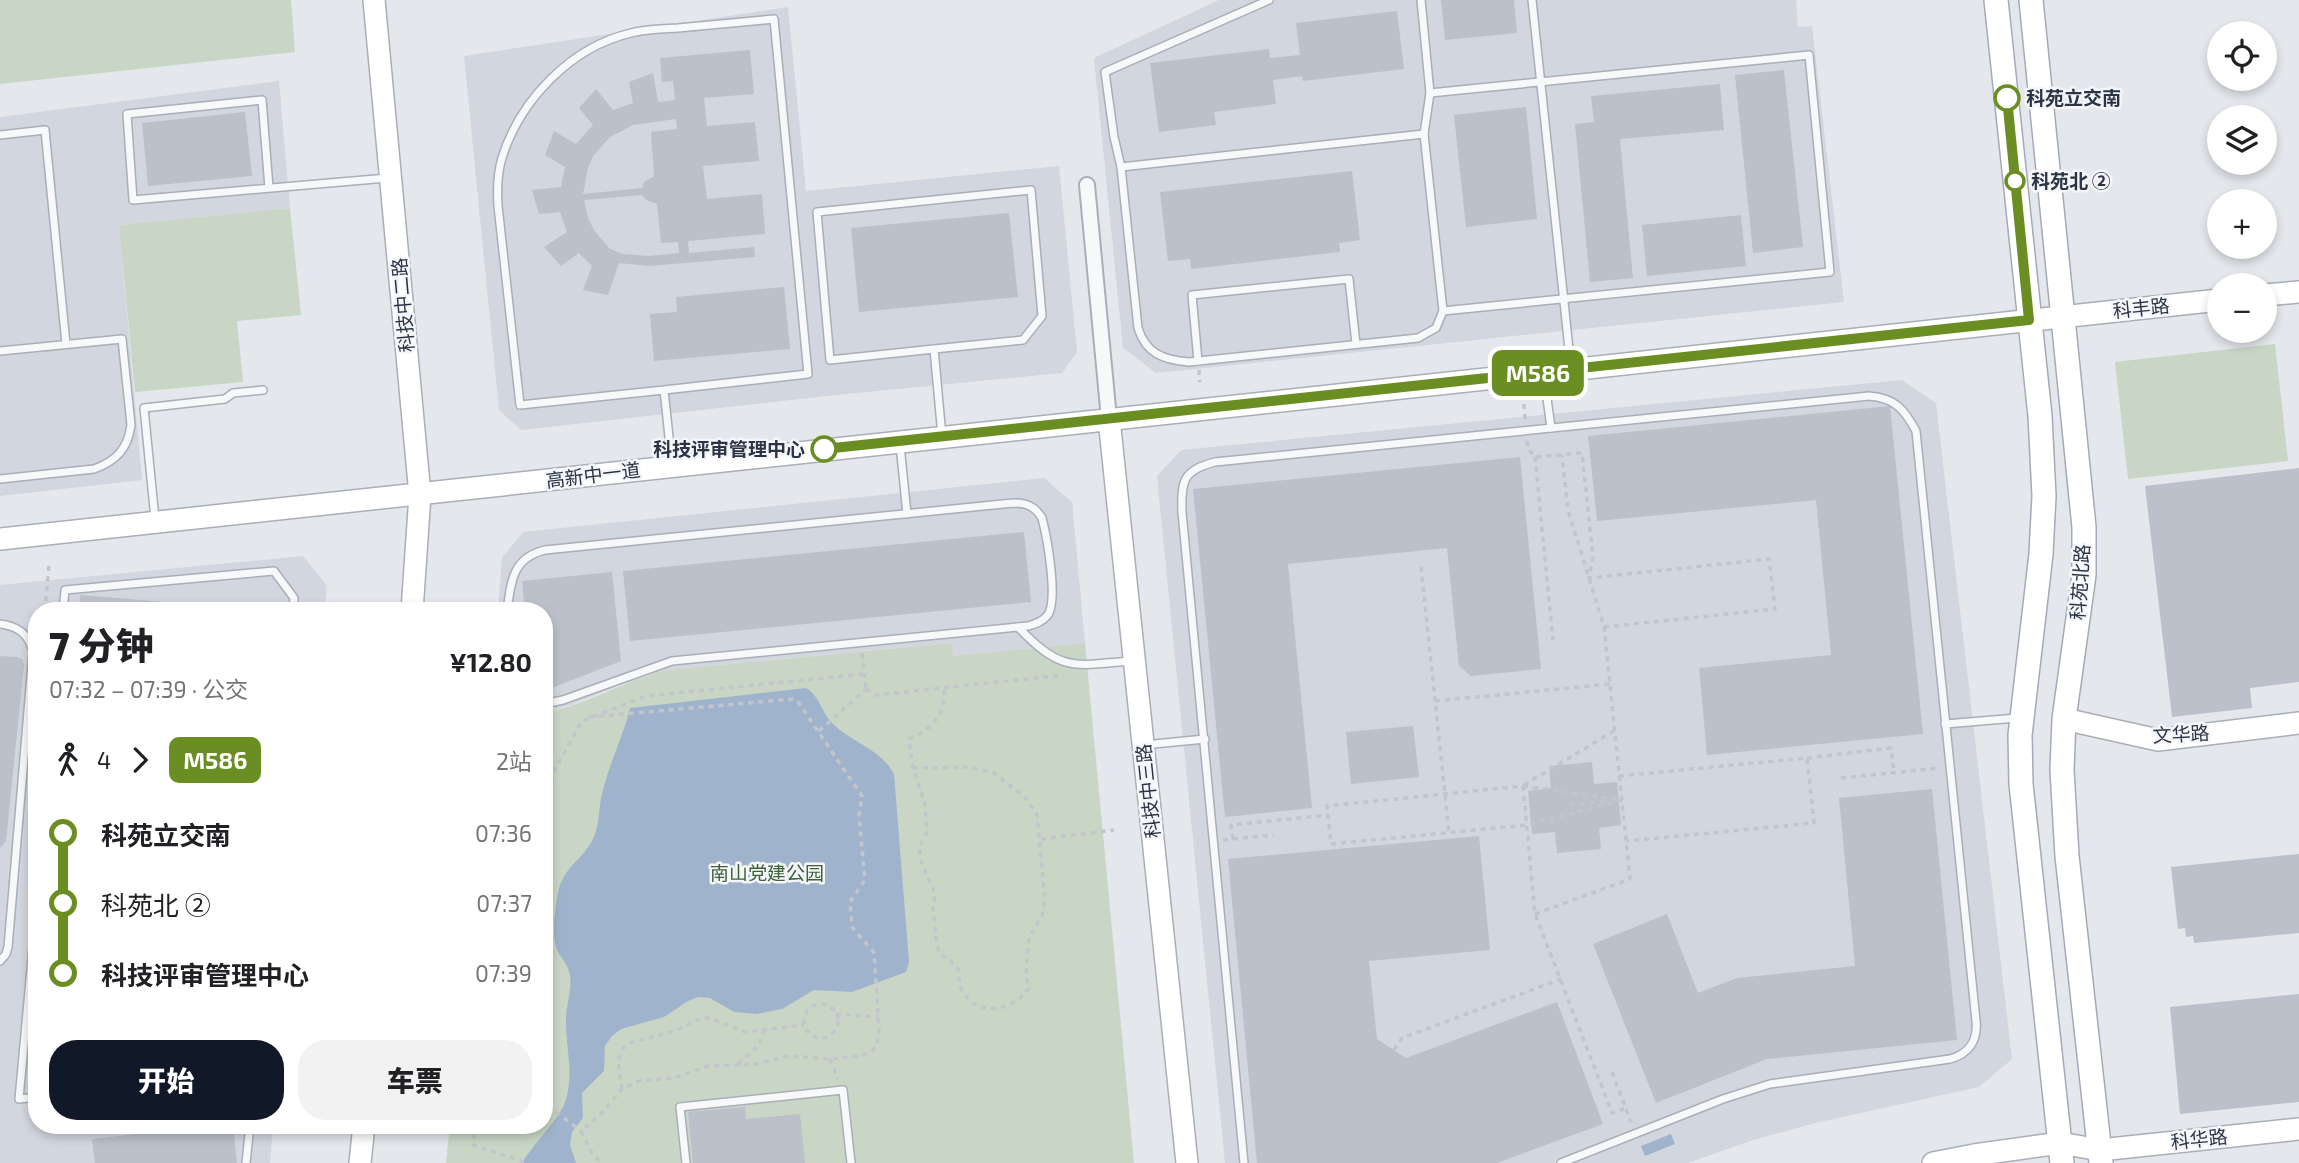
<!DOCTYPE html>
<html lang="zh">
<meta charset="utf-8">
<style>
body{margin:0;font-family:"Exo 2","Noto Sans SC",sans-serif;background:#f2f2f2;color:#202124;height:100vh;display:flex;flex-direction:column;font-size:26px;white-space:nowrap}
*{box-sizing:border-box;margin:0}
p{font-size:23px;color:#757577}
.icon{flex:none;width:38px;height:38px;fill:none;stroke:currentColor;stroke-width:2;stroke-linecap:round;stroke-linejoin:round}
.map{position:relative;flex:1;overflow:hidden}
.details{position:absolute;left:28px;top:602px;width:525px;height:532px;display:flex;flex-direction:column;background:#fff;border-radius:28px;box-shadow:0 4px 10px #0003}
.details>*{flex:none}
.badge{padding:0 14px;border-radius:10px;font-size:24px;line-height:46px}
.controls{position:absolute;left:2207px;top:21px;display:grid;gap:14px}
.controls a{display:grid;place-items:center;width:70px;height:70px;border-radius:50%;background:#fff;box-shadow:0 4px 10px #0003;font-size:35px}
.map>.badge{position:absolute;translate:-50% -50%;box-shadow:0 0 0 4px #fff}
.legs{display:flex;align-items:center;gap:10px;height:77px;padding:0 21px;font-size:23px}
.legs p{margin-inline-start:auto}
.overview{display:flex;align-items:center;justify-content:space-between;height:119px;padding:0 21px}
h1{font-size:38px;font-weight:800;line-height:52px}
.primary-button{display:flex;gap:14px;margin-top:auto;padding:14px 21px}
.primary-button a{flex:1;height:80px;border-radius:28px;background:#111827;color:#fff;font-size:28px;font-weight:800;line-height:80px;text-align:center}
.primary-button a+a{background:#f2f2f2;color:#202124}
ul{padding:0 21px;list-style:none}
li{display:flex;align-items:center;gap:24px;height:70px;font-size:26px}
li i{display:grid;place-items:center;width:10px;height:100%;margin:0 9px;background:currentColor}
li i::after{content:'';width:18px;height:18px;margin:-9px;border:5px solid;border-radius:50%;background:#fff}
li p{margin-inline-start:auto}
li:first-child i{background:linear-gradient(#0000 50%,currentColor 0)}
li:last-child i{background:linear-gradient(currentColor 50%,#0000 0)}
.map>svg:first-child{display:block}
.built{fill:#d2d6de}
.green{fill:#c9d6c5}
.water{fill:#9fb4cc}
.building{fill:#bbc0ca;fill-rule:evenodd}
.lines{fill:none;stroke-linecap:round;stroke-linejoin:round}
.lane-casing{stroke:#a9aeb7;stroke-width:10}
.street-casing{stroke:#a9aeb7;stroke-width:18}
.secondary-casing{stroke:#a9aeb7;stroke-width:24}
.primary-casing{stroke:#a3abb8;stroke-width:26}
.path{stroke:#c2c5cb;stroke-width:3.5;stroke-dasharray:5 5;stroke-linecap:butt}
.lane{stroke:#f7f8fa;stroke-width:7}
.street{stroke:#f7f8fa;stroke-width:14}
.secondary{stroke:#fff;stroke-width:21}
.primary{stroke:#fff;stroke-width:23}
.line-1-casing{stroke:#fff;stroke-width:16}
.line-1{stroke:#6b8e23;stroke-width:10}
.stop-1-dot{fill:#fff;stroke:#6b8e23;stroke-width:3.5}
.labels{text-anchor:middle;stroke-width:5;stroke-linejoin:round;paint-order:stroke}
.stop-label{font-size:19px;font-weight:bold;fill:#2b3445;stroke:#f4f6f9;text-anchor:start}
.street-label{font-size:19px;fill:#2b3445;stroke:#f4f6f9}
.park-label{font-size:19px;fill:#3f6138;stroke:#f4f6f9}
</style>
<div class="map">
<svg width="2299" height="1163" viewBox="0 0 2299 1163">
<rect width="100%" height="100%" fill="#e4e7ec"/>
<g class="built">
<path d="M1219,0H1796L1798,27L1812,26L1844,302L1156,373L1123,348L1094,58Z"/>
<path d="M788,7L806,191L1059,166L1077,352L1062,373L826,396L521,430L499,410L464,56Z"/>
<path d="M279,81L290,208L119,225L142,480L0,496V117Z"/>
<path d="M1902,380L1936,403L2012,1059L1979,1087L1815,1123L1753,1140L1688,1163H1225L1157,476L1181,450Z"/>
<path d="M1044,478L1072,502L1085,643L952,656L950,643L666,670L645,675L571,705L544,713V611H498L502,558L523,532Z"/>
<path d="M303,556L327,586L324,611H37V1125H273L270,1163H0V585Z"/>
</g>
<g class="green">
<path d="M0,0H291L295,52L0,84Z"/>
<path d="M290,208L301,315L237,321L243,382L135,392L119,225Z"/>
<path d="M2275,344L2288,461L2128,479L2115,362Z"/>
<path d="M951,643L953,656L1085,643L1134,1163H446L450,1125H544V713C587,705 625,680 666,670Z"/>
</g>
<g class="water">
<path d="M806,688C819,695 822,713 833,724C851,742 882,750 894,774L909,962L906,972L852,992L814,990L782,1009L757,1014L734,1012L710,998L698,997L688,1001L664,1017L621,1029L612,1036L605,1046L604,1071L582,1093L583,1118L572,1132L570,1145L576,1163H522C534,1143 552,1127 563,1107C576,1079 565,1046 566,1017C567,1003 572,989 570,975C568,963 559,957 556,947C552,932 555,908 558,893C563,867 581,861 592,841C600,826 598,809 602,794C609,764 623,737 630,708Z"/>
<path d="M1671,1134L1675,1144L1645,1156L1641,1146Z"/>
</g>
<g class="building">
<path d="M1441,0H1514L1517,33L1445,40Z"/>
<path d="M1397,11L1404,69L1303,81L1302,76L1273,80L1276,104L1214,112L1216,125L1159,132L1150,63L1269,49L1270,58L1300,55L1296,23Z"/>
<path d="M750,50L754,94L704,98L707,126L755,122L759,161L703,166L707,199L762,194L765,234L688,241L689,253L754,247L755,257L650,266L619,263L608,295L583,290L592,266L579,253L561,266L544,247L567,232L560,212L539,214L532,190L561,187L565,167L545,155L554,131L576,144L593,125L579,108L596,89L613,110L633,103L629,82L653,73L658,102L675,100L673,81L662,82L660,58ZM676,119L677,129L651,132L654,176L644,182L642,188L583,194L588,168L593,156L610,137L633,125ZM642,195L646,200L657,204L661,243L678,242L679,253L649,256L623,254L610,249L594,230L588,218L584,200Z"/>
<path d="M1784,70L1803,247L1753,253L1735,75Z"/>
<path d="M1720,84L1724,130L1620,139L1633,278L1590,282L1575,124L1594,122L1591,96Z"/>
<path d="M1526,107L1537,219L1466,227L1454,115Z"/>
<path d="M245,112L252,176L148,186L142,123Z"/>
<path d="M1352,171L1360,240L1339,243L1340,252L1191,269L1190,259L1168,261L1160,192Z"/>
<path d="M1009,213L1018,297L859,312L851,228Z"/>
<path d="M1741,215L1746,266L1647,276L1642,225Z"/>
<path d="M784,287L790,349L654,361L650,314L677,312L676,297Z"/>
<path d="M1890,406L1923,734L1707,755L1699,668L1831,655L1816,500L1597,521L1588,436Z"/>
<path d="M1520,457L1541,669L1471,676L1459,666L1447,548L1288,564L1312,808L1225,817L1193,489Z"/>
<path d="M2299,468V682L2250,688L2252,708L2172,717L2145,486Z"/>
<path d="M1024,532L1031,602L630,641L623,571Z"/>
<path d="M612,572L621,661L544,691V611H525L522,581Z"/>
<path d="M80,595L200,605V611H79Z"/>
<path d="M0,656L17,657L22,659L24,665L6,841L0,848Z"/>
<path d="M1413,726L1419,777L1351,784L1346,732Z"/>
<path d="M1592,762L1594,784L1617,782L1621,825L1599,828L1601,849L1557,853L1555,832L1532,834L1528,791L1551,788L1549,766Z"/>
<path d="M1932,789L1957,1040L1767,1059L1656,1103L1593,944L1667,914L1698,993L1737,978L1855,966L1839,798Z"/>
<path d="M1479,836L1490,950L1369,961L1377,1039L1406,1058L1557,1002L1603,1124L1497,1163H1257L1228,859Z"/>
<path d="M2299,854V933L2194,943L2193,936L2186,937L2185,928L2178,929L2171,867Z"/>
<path d="M2299,994V1102L2180,1114L2170,1007Z"/>
<path d="M745,1107L746,1119L800,1114L805,1163H693L688,1112Z"/>
<path d="M218,1125H233L237,1163H95L92,1139Z"/>
</g>
<g class="lines">
<defs>
<g id="lane">
<path d="M1269,0L1105,72L1114,137L1121,167L1138,328C1146,354 1164,360 1189,362L1418,338L1436,328L1443,311L1424,134L1430,93L1421,0"/>
<path d="M1532,0L1571,368"/>
<path d="M1430,93L1809,55L1830,272L1443,311"/>
<path d="M0,135L45,130L66,344"/>
<path d="M1121,167L1424,134"/>
<path d="M269,188L262,100L127,114L133,200L387,178"/>
<path d="M934,349L830,360L817,212L1031,190L1042,316L1023,340L934,349L942,436"/>
<path d="M0,351L122,339L131,425C128,449 116,461 94,469L0,479"/>
<path d="M1198,361L1192,295L1349,279L1356,344"/>
<path d="M1544,376L1551,428"/>
<path d="M664,390L520,405L498,206C497,190 497,174 502,158C520,100 571,47 631,33C646,29 663,29 678,28C710,25 742,22 774,19L808,374L664,390L672,465"/>
<path d="M900,445L907,514"/>
<path d="M155,519L144,408L225,399L233,393L263,390"/>
<path d="M63,611L65,590L274,571L294,598L293,611"/>
<path d="M507,611C511,582 512,558 545,550L1013,503C1026,503 1035,506 1042,518C1047,537 1059,602 1047,616C1042,622 1035,624 1028,626L672,661L563,700L544,704"/>
<path d="M0,624C18,626 29,634 33,652L8,947L6,954L0,961"/>
<path d="M1018,627C1061,672 1073,666 1130,661"/>
<path d="M1945,724L2017,718"/>
<path d="M1144,745L1205,739"/>
<path d="M37,904L19,1099L37,1097"/>
<path d="M73,1129L112,1125"/>
<path d="M246,1163L250,1125"/>
<path d="M686,1163L680,1107L843,1090L851,1163"/>
<path d="M1244,1163L1182,512C1181,481 1183,470 1215,462L1869,396C1895,398 1904,409 1916,431L1976,1021C1978,1040 1969,1054 1950,1059L1770,1084L1723,1099L1561,1163"/>
</g>
<path id="street" d="M1087,185L1109,419"/>
<g id="secondary">
<path d="M374,0L420,495L412,611"/>
<path d="M2264,295L2299,292"/>
<path d="M1109,419L1187,1163"/>
<path d="M0,539L2219,300"/>
<path d="M2064,719L2158,740L2299,723"/>
<path d="M360,1163L364,1125"/>
<path d="M1933,1163L1974,1155L2060,1143L2100,1150L2299,1129"/>
</g>
<g id="primary">
<path d="M1996,0L2040,416L2044,496L2041,554L2020,735L2021,784L2062,1163"/>
<path d="M2031,0L2084,527V575L2064,719L2062,770L2067,856L2101,1163"/>
</g>
</defs>
<use href="#lane" class="lane-casing"/>
<use href="#street" class="street-casing"/>
<use href="#secondary" class="secondary-casing"/>
<use href="#primary" class="primary-casing"/>
<g class="path">
<path d="M1199,370L1200,382"/>
<path d="M1524,404L1525,419"/>
<path d="M1527,441L1528,449L1535,457L1582,453L1593,557L1589,578L1769,559L1775,609L1604,627"/>
<path d="M1535,457L1553,640"/>
<path d="M1421,567L1449,833"/>
<path d="M45,611L49,564"/>
<path d="M862,653L866,689"/>
<path d="M866,689L875,695L1064,675"/>
<path d="M1435,701L1610,684"/>
<path d="M589,717L793,699L798,702L862,796L859,816L865,880L850,902L852,927L874,953L879,1029L877,1045L873,1050L861,1056L830,1059L788,1056L757,1064L708,1066L674,1078L639,1081L622,1089L600,1115L581,1131L592,1153L601,1163"/>
<path d="M819,731L866,689"/>
<path d="M1807,758L1891,748L1894,773"/>
<path d="M913,768L969,767L994,773L1025,797L1037,815L1045,900L1042,916L1030,936L1028,945L1026,975L1029,988C1014,1010 981,1018 963,993C958,986 961,975 957,966L940,954L937,945L933,909L935,894L921,861L919,847L927,833L925,804L913,768L909,739C933,728 946,715 944,687"/>
<path d="M1619,776L1807,758L1814,823L1627,841"/>
<path d="M1841,778L1940,768"/>
<path d="M1524,785L1614,731"/>
<path d="M1523,786L1622,800L1527,825L1331,844L1327,806Z"/>
<path d="M1523,786L1535,914L1612,1113L1625,1108"/>
<path d="M1570,805L1609,801"/>
<path d="M1041,839L1114,830"/>
<path d="M1233,839L1231,825L1328,815"/>
<path d="M1223,840L1274,835"/>
<path d="M544,851L553,773L582,721L646,696L865,674"/>
<path d="M1535,914L1630,879L1604,627L1568,510L1562,455"/>
<path d="M544,975L547,981L544,1013"/>
<circle cx="821" cy="1021" r="17"/>
<path d="M836,1014L879,1017"/>
<path d="M544,1050L550,1070L548,1106L544,1108"/>
<path d="M1394,1050L1402,1038L1561,979"/>
<path d="M830,1059L838,1079"/>
<path d="M738,1064L759,1045L764,1031"/>
<path d="M1612,1072L1631,1122"/>
<path d="M622,1089C620,1072 613,1054 629,1043L675,1031L701,1018H710L745,1032L804,1025"/>
<path d="M548,1106L581,1131"/>
<path d="M478,1125L475,1129L473,1145L527,1163"/>
</g>
<use href="#lane" class="lane"/>
<use href="#street" class="street"/>
<use href="#secondary" class="secondary"/>
<use href="#primary" class="primary"/>
</g>
<g class="lines">
<defs>
<path id="line-1" d="M824,449L2029,320L2007,98"/>
</defs>
<use href="#line-1" class="line-1-casing"/>
<use href="#line-1" class="line-1"/>
</g>
<g class="stop-1-dot">
<circle cx="2007" cy="98" r="12"/>
<circle cx="2015" cy="181" r="9"/>
<circle cx="824" cy="449" r="12"/>
</g>
<g class="labels">
<g class="stop-label">
<text x="2026" y="105">科苑立交南</text>
<text x="2031" y="188">科苑北 ②</text>
<text x="805" y="456" text-anchor="end">科技评审管理中心</text>
</g>
<g class="street-label">
<text transform="translate(403 305) rotate(-95)" y="7">科技中二路</text>
<text transform="translate(2141 308) rotate(-6)" y="7">科丰路</text>
<text transform="translate(593 475) rotate(-7)" y="7">高新中一道</text>
<text transform="translate(2080 582) rotate(-86)" y="7">科苑北路</text>
<text transform="translate(2181 734) rotate(-3)" y="7">文华路</text>
<text transform="translate(1148 791) rotate(-96)" y="7">科技中三路</text>
<text transform="translate(2199 1139) rotate(-6)" y="7">科华路</text>
</g>
<g class="park-label">
<text x="767" y="880">南山党建公园</text>
</g>
</g>
</svg>
<div class="controls">
<a><svg class="icon" aria-label="locate" viewBox="0 0 24 24"><circle cx="12" cy="12" r="6"/><path d="M12 2v4M12 18v4M2 12h4M18 12h4"/></svg></a>
<a><svg class="icon" aria-label="layers" viewBox="0 0 24 24"><path d="M12 4l9 5-9 5-9-5zM3 14l9 5 9-5"/></svg></a>
<a>+</a>
<a>−</a>
</div>
<b class="badge" style="left:1538px;top:373px;background:#6b8e23;color:#fff">M586</b>
<section class="details">
<div class="overview"><div><h1>7 分钟</h1><p>07:32 – 07:39 · 公交</p></div><b>¥12.80</b></div>
<div class="legs"><svg class="icon" aria-label="walk" viewBox="0 0 24 24"><circle cx="13" cy="4" r="2"/><path d="M13 8l-2 6 4 7M11 14l-3 7M7 12l3-4h3l4 4"/></svg>4<svg class="icon" aria-label="forward" viewBox="0 0 24 24"><path d="M9 5l7 7-7 7"/></svg><b class="badge" style="background:#6b8e23;color:#fff">M586</b><p>2站</p></div>
<ul>
<li><i style="color:#6b8e23"></i><b>科苑立交南</b><p>07:36</p></li>
<li><i style="color:#6b8e23"></i><span>科苑北 ②</span><p>07:37</p></li>
<li><i style="color:#6b8e23"></i><b>科技评审管理中心</b><p>07:39</p></li>
</ul>
<div class="primary-button"><a>开始</a><a>车票</a></div>
</section>
</div>
